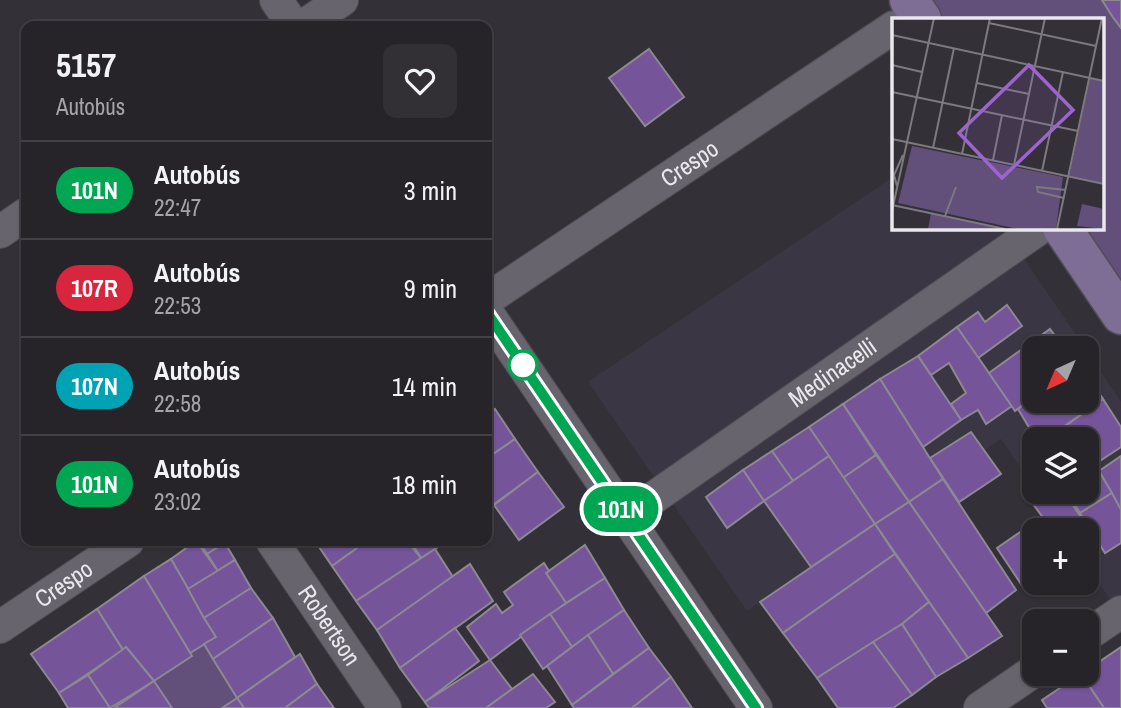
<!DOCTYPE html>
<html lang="es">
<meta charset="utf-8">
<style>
body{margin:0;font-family:"Archivo Narrow",sans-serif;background:#323035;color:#f1f3f6;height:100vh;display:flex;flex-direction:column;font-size:26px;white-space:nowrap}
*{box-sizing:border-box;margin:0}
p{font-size:23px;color:#a4a4a8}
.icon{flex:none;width:38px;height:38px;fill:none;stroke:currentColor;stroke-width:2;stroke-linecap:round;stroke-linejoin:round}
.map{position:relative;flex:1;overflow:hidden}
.side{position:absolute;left:21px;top:21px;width:471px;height:525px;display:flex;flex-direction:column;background:#262429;border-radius:14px;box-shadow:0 2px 5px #0004,0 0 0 2px #424146}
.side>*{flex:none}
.badge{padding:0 14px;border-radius:23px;font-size:24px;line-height:46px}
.needle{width:46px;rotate:224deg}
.controls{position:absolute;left:1022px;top:336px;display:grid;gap:14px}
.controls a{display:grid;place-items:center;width:77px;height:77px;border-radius:14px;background:#262429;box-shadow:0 2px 5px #0004,0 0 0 2px #424146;font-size:35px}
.map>.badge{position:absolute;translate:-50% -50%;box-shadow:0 0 0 4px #fff}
.round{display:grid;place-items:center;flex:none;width:74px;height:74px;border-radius:14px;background:#323035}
.head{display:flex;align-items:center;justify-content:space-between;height:119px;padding:0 35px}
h1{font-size:33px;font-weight:700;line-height:52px}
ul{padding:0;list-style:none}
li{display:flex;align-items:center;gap:21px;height:98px;padding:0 35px;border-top:2px solid #424146}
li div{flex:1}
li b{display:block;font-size:26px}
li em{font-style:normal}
li .badge{min-width:77px;font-weight:700;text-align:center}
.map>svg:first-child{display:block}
.built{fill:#3b3643}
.green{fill:#624f7a}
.building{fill:#75549a;stroke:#8c8992;stroke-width:2}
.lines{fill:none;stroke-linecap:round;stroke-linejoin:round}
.minor-casing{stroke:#514e55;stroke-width:34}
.major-casing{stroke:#514e55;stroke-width:41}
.minor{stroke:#67646d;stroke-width:32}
.major{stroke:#7e6d95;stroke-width:38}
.line-casing{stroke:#fff;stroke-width:16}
.line{stroke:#00a651;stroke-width:10}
.stop-dot{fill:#fff;stroke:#00a651;stroke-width:3.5}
.labels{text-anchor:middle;stroke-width:5;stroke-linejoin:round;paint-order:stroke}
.street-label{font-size:24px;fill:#eae8ed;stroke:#1a191c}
.inset-road{fill:none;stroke:#7c7a80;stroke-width:2}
.view{fill:#9c64cd;fill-opacity:0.15;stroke:#9c64cd;stroke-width:3.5}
.inset-edge{fill:none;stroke:#eae8ed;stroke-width:3.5}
</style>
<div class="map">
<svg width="1121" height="708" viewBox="0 0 1121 708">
<rect width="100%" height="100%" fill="#333037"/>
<path class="built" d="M893,177L894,228H1003L1085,348H1034V401H1087V351L1121,402V616L1087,565V530H1063L1037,492H1087V439H1034V487L1001,439L747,611L588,382Z"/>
<g class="green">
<path d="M931,0H1121V281L1085,228H1102V19H944Z"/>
<path d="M204,644L237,698L222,708H172L154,681Z"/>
</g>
<g class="building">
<path d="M1102,0H1121V28L1112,16Z"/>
<path d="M649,49L684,97L645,126L609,78Z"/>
<path d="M1007,305L1022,326L978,358L957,327L978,312L985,322Z"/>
<path d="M957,327L1012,406L986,424L978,410L961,420L951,404L966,393L949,363L931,375L918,356Z"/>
<path d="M1050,329L1062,345L1073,337L1081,348H1034V396L1015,411L989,373Z"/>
<path d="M918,356L961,420L923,447L880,379Z"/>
<path d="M1087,375L1103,399L1046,439H1036L1018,409L1034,396V401H1087Z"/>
<path d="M880,379L943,479L909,502L843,404Z"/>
<path d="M1103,399L1121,427V447L1092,466L1087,457V439H1076L1067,425Z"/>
<path d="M843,404L876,455L843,478L809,427Z"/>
<path d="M495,409L515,439L486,459V415Z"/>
<path d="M809,427L829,456L793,481L772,451Z"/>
<path d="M971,432L1001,474L959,502L930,458Z"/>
<path d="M515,439L538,472L486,510V459Z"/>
<path d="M772,451L793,481L764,501L743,470Z"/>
<path d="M876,455L909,502L875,524L843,478Z"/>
<path d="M829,456L875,524L811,567L764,501Z"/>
<path d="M1121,456V510L1099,471Z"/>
<path d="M1087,464L1094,475L1099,471L1112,493L1080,513L1067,492H1087Z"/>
<path d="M743,470L764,501L727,528L706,497Z"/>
<path d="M538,472L564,507L519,540L494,505Z"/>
<path d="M943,479L1016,590L986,613L909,502Z"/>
<path d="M1034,486V492H1064L1100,545L1087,555V530H1052L1025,493Z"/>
<path d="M1112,493L1121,510V543L1105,553L1080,513Z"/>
<path d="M909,502L1002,636L968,658L875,524Z"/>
<path d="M1042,517L1052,530H1034V579L1023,587L997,548Z"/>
<path d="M875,524L895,554L783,633L760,602Z"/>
<path d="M196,541L218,571L188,589L171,559Z"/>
<path d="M199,541H224L225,543L207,554Z"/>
<path d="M315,541H367L332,566Z"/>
<path d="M367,541H407L422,559L356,601L332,566Z"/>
<path d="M410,541H446L422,559Z"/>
<path d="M225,543L235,560L218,571L207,554Z"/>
<path d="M585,545L605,578L566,603L546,573Z"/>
<path d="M435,549L453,577L377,630L356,601Z"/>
<path d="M895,554L929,602L902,624L817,678L783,633Z"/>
<path d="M171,559L216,637L190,653L144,576Z"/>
<path d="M235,560L251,588L204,618L188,589Z"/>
<path d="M544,563L549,571L546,573L566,603L490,660L467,627L496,604L502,613L513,605L504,592Z"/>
<path d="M470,564L493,601L400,668L377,630Z"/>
<path d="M144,576L192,656L154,681L126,647L123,650L97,609Z"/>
<path d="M605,578L624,610L572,647L550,614Z"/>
<path d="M251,588L273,618L213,659L204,644L216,637L204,618Z"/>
<path d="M929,602L968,658L936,677L902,624Z"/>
<path d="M97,609L123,650L59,693L31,654Z"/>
<path d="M624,610L649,648L613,674L588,635Z"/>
<path d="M550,614L572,647L543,669L520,635Z"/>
<path d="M273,618L295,657L237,698L213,659Z"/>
<path d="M902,624L936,677L912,695L873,642Z"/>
<path d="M455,628L479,661L425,702L400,668Z"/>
<path d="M588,635L613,674L572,705L547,666Z"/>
<path d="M873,642L912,695L893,708H838L817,678Z"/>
<path d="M126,647L154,681L110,708L88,675Z"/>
<path d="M1121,647V708H1104L1081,674H1087V670Z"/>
<path d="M649,648L671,677L632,708H574L572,705Z"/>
<path d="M300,654L317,684L285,708H244L237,698Z"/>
<path d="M490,660L512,689L486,708H429L425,702Z"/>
<path d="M533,674L555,702L546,708H486Z"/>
<path d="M1081,674L1104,708H1047L1042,700Z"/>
<path d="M88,675L110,708H68L59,693Z"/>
<path d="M671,677L692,708H632Z"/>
<path d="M154,681L172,708H114Z"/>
<path d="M317,684L334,708H285Z"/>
<path d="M237,698L244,708H222Z"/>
</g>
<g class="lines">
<defs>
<g id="minor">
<path d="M276,0L294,26"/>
<path d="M303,26L342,0"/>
<path d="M0,232L26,214"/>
<path id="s1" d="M486,300L894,27"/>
<path d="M486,311L756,708"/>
<path id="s2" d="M626,517L1040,228"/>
<path id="s3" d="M272,541L385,708"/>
<path id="s4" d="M0,627L128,541"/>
<path d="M1087,635L1121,612"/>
<path d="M980,708L1034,671"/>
</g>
<g id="major">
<path d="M909,0L922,19"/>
<path d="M1062,228L1121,315"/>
</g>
</defs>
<use href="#minor" class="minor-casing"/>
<use href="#major" class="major-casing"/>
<use href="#minor" class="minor"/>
<use href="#major" class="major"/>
</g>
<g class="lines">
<defs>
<path id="line" d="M486,311L756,708"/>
</defs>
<use href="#line" class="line-casing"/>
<use href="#line" class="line"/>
</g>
<circle class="stop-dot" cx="523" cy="365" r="14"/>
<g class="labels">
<g class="street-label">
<text dy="8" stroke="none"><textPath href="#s1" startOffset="245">Crespo</textPath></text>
<text dy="8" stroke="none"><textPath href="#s2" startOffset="252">Medinacelli</textPath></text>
<text dy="8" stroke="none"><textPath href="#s4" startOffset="77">Crespo</textPath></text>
<text dy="8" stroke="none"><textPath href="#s3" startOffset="102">Robertson</textPath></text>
</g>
</g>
<g transform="translate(892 18)">
<rect width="212" height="212" fill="#333037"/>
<path d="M198,60L212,63V166L177,159ZM20,128L171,159L164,211H126L6,185ZM190,186L212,191V211L185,208ZM39,195L111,211H36Z" fill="#624f7a"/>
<path class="inset-road" d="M97,5L204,28M0,17L212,63M0,47L30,54M85,65L137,76M0,74L186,113M0,121L212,166M41,130L62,30M70,136L98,0M101,142L110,97M122,147L153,0M150,153L171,54M5,168L2,157L11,137M172,180L146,174L145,169L174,172M0,187L113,211M0,193L42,0M53,198L64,169M165,211L210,0"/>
<path class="view" d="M137,47L181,92L110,160L67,115Z"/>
<rect width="212" height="212" class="inset-edge"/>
</g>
</svg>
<div class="controls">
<a><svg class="needle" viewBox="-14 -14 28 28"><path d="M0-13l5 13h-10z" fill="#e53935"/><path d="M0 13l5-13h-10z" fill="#a4a4a8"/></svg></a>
<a><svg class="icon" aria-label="layers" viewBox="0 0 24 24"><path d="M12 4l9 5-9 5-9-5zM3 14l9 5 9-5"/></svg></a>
<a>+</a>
<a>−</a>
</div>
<b class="badge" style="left:621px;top:509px;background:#00a651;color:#fff">101N</b>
<section class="side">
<div class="head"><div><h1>5157</h1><p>Autobús</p></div><a class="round"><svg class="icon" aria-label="heart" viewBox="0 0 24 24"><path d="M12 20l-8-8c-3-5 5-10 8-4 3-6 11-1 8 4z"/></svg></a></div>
<ul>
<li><span class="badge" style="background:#00a651;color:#fff">101N</span><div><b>Autobús</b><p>22:47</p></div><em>3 min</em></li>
<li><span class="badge" style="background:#d7263d;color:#fff">107R</span><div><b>Autobús</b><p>22:53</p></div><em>9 min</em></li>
<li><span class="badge" style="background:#00a3b4;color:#fff">107N</span><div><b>Autobús</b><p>22:58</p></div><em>14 min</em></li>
<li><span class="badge" style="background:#00a651;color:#fff">101N</span><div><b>Autobús</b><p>23:02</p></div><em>18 min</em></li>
</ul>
</section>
</div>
